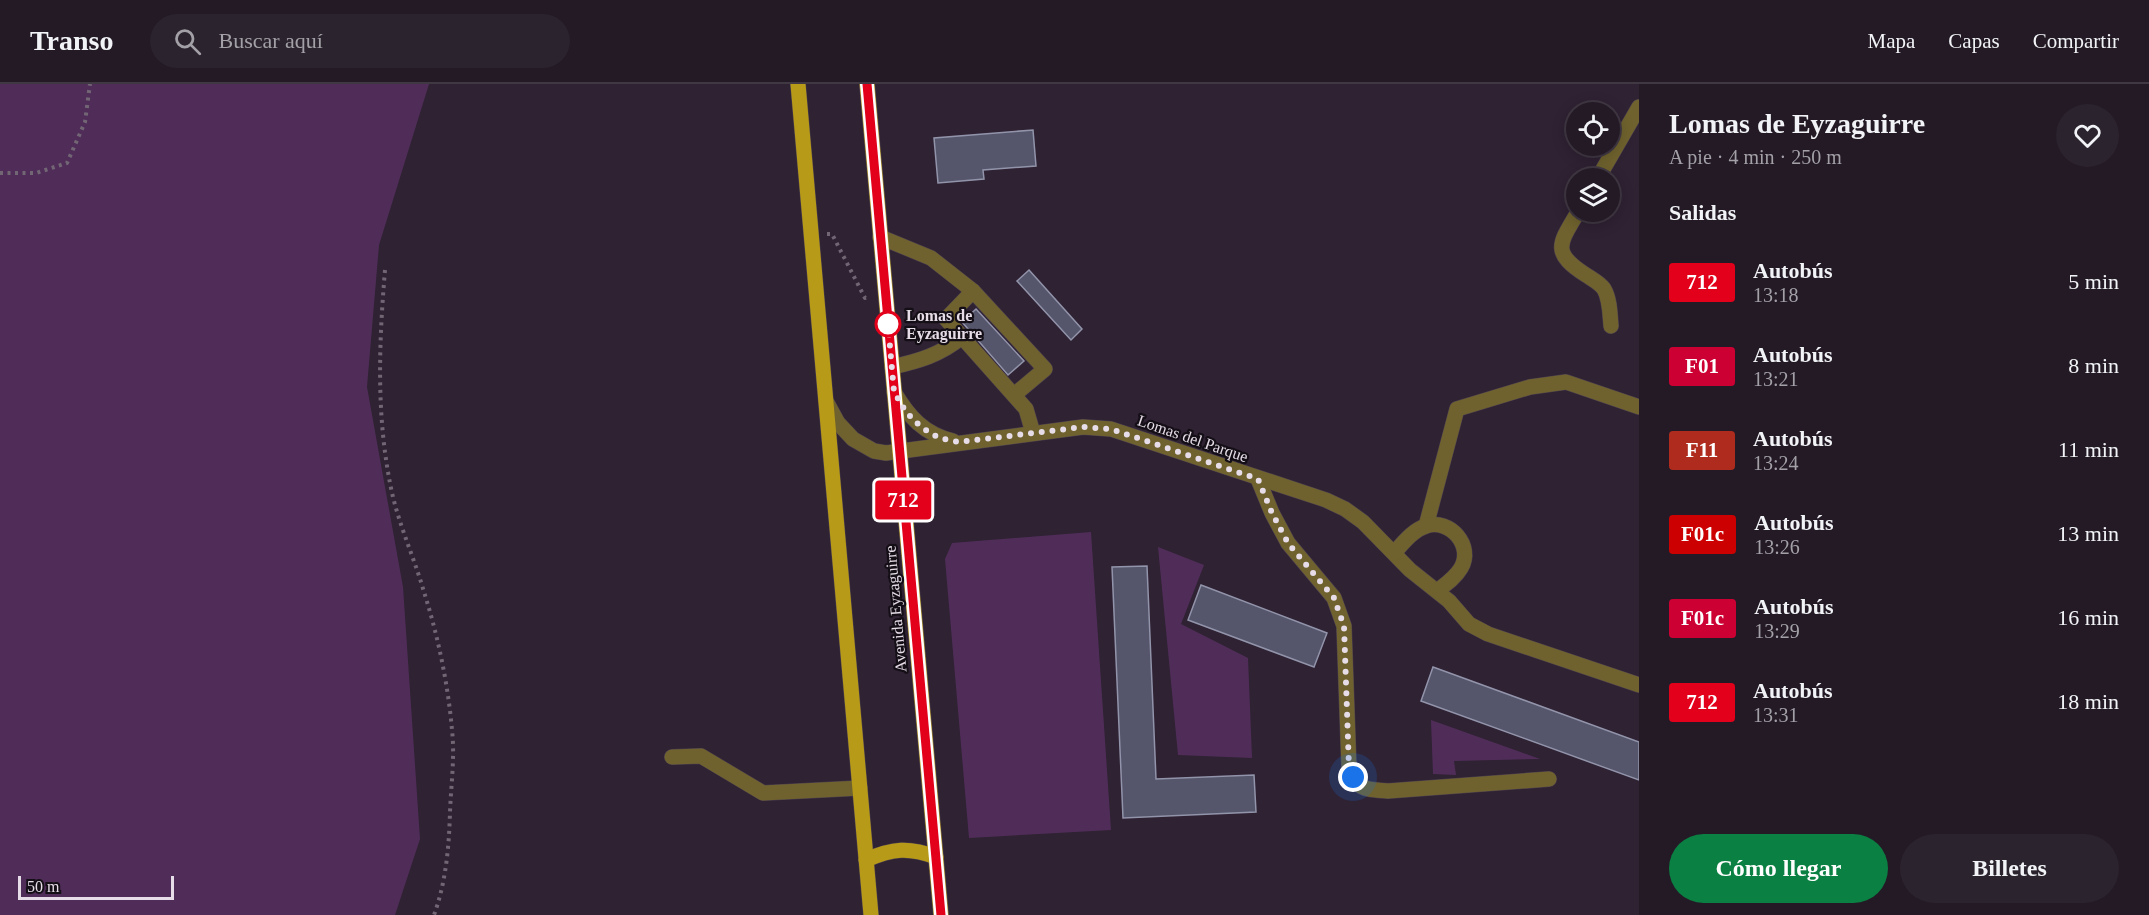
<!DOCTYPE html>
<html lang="es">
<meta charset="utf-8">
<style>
body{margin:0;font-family:Georgia,serif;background:#2b232e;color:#f1f3f6;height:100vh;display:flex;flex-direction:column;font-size:22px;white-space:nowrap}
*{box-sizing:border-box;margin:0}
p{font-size:20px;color:#a3a1a7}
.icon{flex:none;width:33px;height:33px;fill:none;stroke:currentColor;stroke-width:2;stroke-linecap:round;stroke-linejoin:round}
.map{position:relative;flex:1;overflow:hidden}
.panel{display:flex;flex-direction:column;background:#231a26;width:510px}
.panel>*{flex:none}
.badge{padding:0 12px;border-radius:4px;font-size:21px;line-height:39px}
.buttons{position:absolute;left:1566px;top:18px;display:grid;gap:12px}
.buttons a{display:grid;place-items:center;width:54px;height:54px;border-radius:50%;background:#231a26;box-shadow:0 3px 15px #0003,0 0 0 2px #403843;font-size:30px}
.scale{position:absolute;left:18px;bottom:15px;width:156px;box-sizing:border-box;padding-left:6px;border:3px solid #e6dde8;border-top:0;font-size:16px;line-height:21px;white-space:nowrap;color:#e6dde8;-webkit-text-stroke:4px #140e16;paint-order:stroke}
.you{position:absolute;width:30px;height:30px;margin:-15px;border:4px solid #fff;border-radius:50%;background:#1a73e8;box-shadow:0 0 0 9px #1a73e833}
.map>.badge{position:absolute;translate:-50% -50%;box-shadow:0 0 0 3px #fff}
h2{padding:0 30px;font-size:22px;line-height:54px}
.round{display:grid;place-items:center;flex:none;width:63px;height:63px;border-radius:32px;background:#2b232e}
.overview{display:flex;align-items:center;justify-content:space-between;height:102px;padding:0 30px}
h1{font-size:28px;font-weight:800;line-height:45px}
.button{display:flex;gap:12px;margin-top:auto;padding:12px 30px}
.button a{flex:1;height:69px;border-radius:36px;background:#0b8043;color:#fff;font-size:24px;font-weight:800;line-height:69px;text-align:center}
.button a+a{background:#2b232e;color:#f1f3f6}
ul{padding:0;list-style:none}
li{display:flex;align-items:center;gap:18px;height:84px;padding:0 30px}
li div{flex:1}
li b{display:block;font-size:22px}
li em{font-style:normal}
li .badge{min-width:66px;font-weight:700;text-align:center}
header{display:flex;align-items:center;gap:36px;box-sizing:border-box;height:84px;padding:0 30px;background:#231a26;border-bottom:2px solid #403843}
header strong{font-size:28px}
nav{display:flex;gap:33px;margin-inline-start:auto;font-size:21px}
.search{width:420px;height:54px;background:#2b232e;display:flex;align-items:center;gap:15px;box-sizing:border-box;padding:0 21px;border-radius:33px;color:#a3a1a7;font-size:22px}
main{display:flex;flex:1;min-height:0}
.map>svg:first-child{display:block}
.green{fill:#502d59}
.building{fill:#55566b;stroke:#9294ab;stroke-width:1.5}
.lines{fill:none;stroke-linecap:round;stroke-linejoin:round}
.minor-casing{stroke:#4c4050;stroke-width:16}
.major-casing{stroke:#4c4050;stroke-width:16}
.path{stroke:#726675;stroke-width:4;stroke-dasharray:3 4.5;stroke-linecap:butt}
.minor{stroke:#6f622e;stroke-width:15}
.major{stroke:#b79a17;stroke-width:15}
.line-casing{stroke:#fff;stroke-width:14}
.line{stroke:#e2001a;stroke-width:9}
.walk{stroke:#e6dde8;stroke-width:6;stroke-dasharray:0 10.8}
.stop-dot{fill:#fff;stroke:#e2001a;stroke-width:3}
.labels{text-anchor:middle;stroke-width:4.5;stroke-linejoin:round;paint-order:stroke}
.stop-label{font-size:16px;font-weight:bold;fill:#e6dde8;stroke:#140e16;text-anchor:start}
.street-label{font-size:16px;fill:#e6dde8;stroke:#140e16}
</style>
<header>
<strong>Transo</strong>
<div class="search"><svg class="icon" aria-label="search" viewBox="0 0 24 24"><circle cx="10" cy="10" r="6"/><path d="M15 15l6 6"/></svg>Buscar aquí</div>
<nav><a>Mapa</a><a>Capas</a><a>Compartir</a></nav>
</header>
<main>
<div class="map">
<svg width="1639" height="831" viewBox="0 0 1639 831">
<rect width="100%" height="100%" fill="#2f2233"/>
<g class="green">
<path d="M0,0H429L379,161L367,303L403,503L420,755L395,831H0Z"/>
<path d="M1091,448L1111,746L969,754L945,475L952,459Z"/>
<path d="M1158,463L1204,481L1181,540L1248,574L1252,674L1178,671Z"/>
<path d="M1431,636L1540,675L1454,677L1456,691L1433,690Z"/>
</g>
<g class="building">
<path d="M1033,46L1036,82L983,86L984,95L938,99L934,54Z"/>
<path d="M1029,186L1082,245L1071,256L1017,197Z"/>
<path d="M976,225L1024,277L1008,291L962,238Z"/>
<path d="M1147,482L1156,695L1254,691L1256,728L1123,734L1112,483Z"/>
<path d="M1201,501L1327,549L1314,583L1188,536Z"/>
<path d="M1433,583L1639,658V696L1421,617Z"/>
</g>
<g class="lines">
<defs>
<g id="minor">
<path d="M1598,94L1639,23"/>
<path d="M1578,128C1560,159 1550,168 1586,191C1592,195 1600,199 1604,205C1610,215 1610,231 1611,242"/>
<path d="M880,153L931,174L973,207L1045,285L1014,311"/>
<path d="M973,207L946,235L1026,325L1033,349"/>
<path d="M892,283C919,277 940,271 962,253"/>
<path d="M894,308C909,333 924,350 953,357"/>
<path d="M826,317L838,339L853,355L874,367L886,369L1083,343L1111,345L1326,416L1345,425L1363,438L1410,486L1449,517L1469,540L1488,550L1639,601"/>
<path d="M1258,395L1272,429L1288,459L1334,514L1344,542L1349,684C1358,707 1365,705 1388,707L1549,695"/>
<path d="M1426,442L1457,325L1530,303L1566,298L1639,323"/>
<path d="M1394,469C1403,459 1413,446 1426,442C1450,434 1474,462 1461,484C1455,494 1446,500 1437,507"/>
<path d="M672,673L701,672L763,709L860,704"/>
</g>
<g id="major">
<path d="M798,0L871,831"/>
<path d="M867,0L941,831"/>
<path d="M866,776C893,764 909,763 936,773"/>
</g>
</defs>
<use href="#minor" class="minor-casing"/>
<use href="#major" class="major-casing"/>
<g class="path">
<path d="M0,89H36L67,79L85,38L90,0"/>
<path d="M827,150H832L865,214L870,212"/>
<path d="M385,186C379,259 376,331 391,404C398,439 414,473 424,508C438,552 448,600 452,646C455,673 451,701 450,728C449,763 446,798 434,831"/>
</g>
<use href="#minor" class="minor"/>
<use href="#major" class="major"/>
</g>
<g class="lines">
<defs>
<path id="line" d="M867,0L941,831"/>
</defs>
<use href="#line" class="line-casing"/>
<use href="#line" class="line"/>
<path class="walk" d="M888,240L894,308L906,328L921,343L939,354L959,358L1083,343L1111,345L1258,395L1272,429L1288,459L1334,514L1344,542L1349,684L1353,693"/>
</g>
<circle class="stop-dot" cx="888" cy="240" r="12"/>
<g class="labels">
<g class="stop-label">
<text x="906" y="237">Lomas de<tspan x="906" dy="18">Eyzaguirre</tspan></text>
</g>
<g class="street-label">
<text transform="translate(1193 354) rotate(19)" y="6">Lomas del Parque</text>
<text transform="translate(895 525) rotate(-95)" y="6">Avenida Eyzaguirre</text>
</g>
</g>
</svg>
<div class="buttons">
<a><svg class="icon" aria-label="locate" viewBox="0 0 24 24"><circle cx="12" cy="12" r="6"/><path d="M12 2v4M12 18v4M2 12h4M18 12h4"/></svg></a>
<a><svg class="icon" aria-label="layers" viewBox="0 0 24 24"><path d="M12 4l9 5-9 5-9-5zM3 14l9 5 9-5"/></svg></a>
</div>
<div class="scale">50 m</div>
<div class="you" style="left:1353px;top:693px"></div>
<b class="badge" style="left:903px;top:416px;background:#e2001a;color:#fff">712</b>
</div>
<section class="panel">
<div class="overview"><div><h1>Lomas de Eyzaguirre</h1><p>A pie · 4 min · 250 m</p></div><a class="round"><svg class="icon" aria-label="heart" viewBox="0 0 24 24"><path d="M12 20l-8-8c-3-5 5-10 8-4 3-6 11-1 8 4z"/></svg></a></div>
<h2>Salidas</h2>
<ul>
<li><span class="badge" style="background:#e2001a;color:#fff">712</span><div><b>Autobús</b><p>13:18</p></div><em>5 min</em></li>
<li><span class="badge" style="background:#c03;color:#fff">F01</span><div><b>Autobús</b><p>13:21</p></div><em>8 min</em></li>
<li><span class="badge" style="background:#af2b1e;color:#fff">F11</span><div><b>Autobús</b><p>13:24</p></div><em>11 min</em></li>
<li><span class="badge" style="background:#c00;color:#fff">F01c</span><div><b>Autobús</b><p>13:26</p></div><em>13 min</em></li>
<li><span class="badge" style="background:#c03;color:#fff">F01c</span><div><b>Autobús</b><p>13:29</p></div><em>16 min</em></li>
<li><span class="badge" style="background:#e2001a;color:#fff">712</span><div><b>Autobús</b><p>13:31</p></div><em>18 min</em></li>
</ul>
<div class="button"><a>Cómo llegar</a><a>Billetes</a></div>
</section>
</main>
